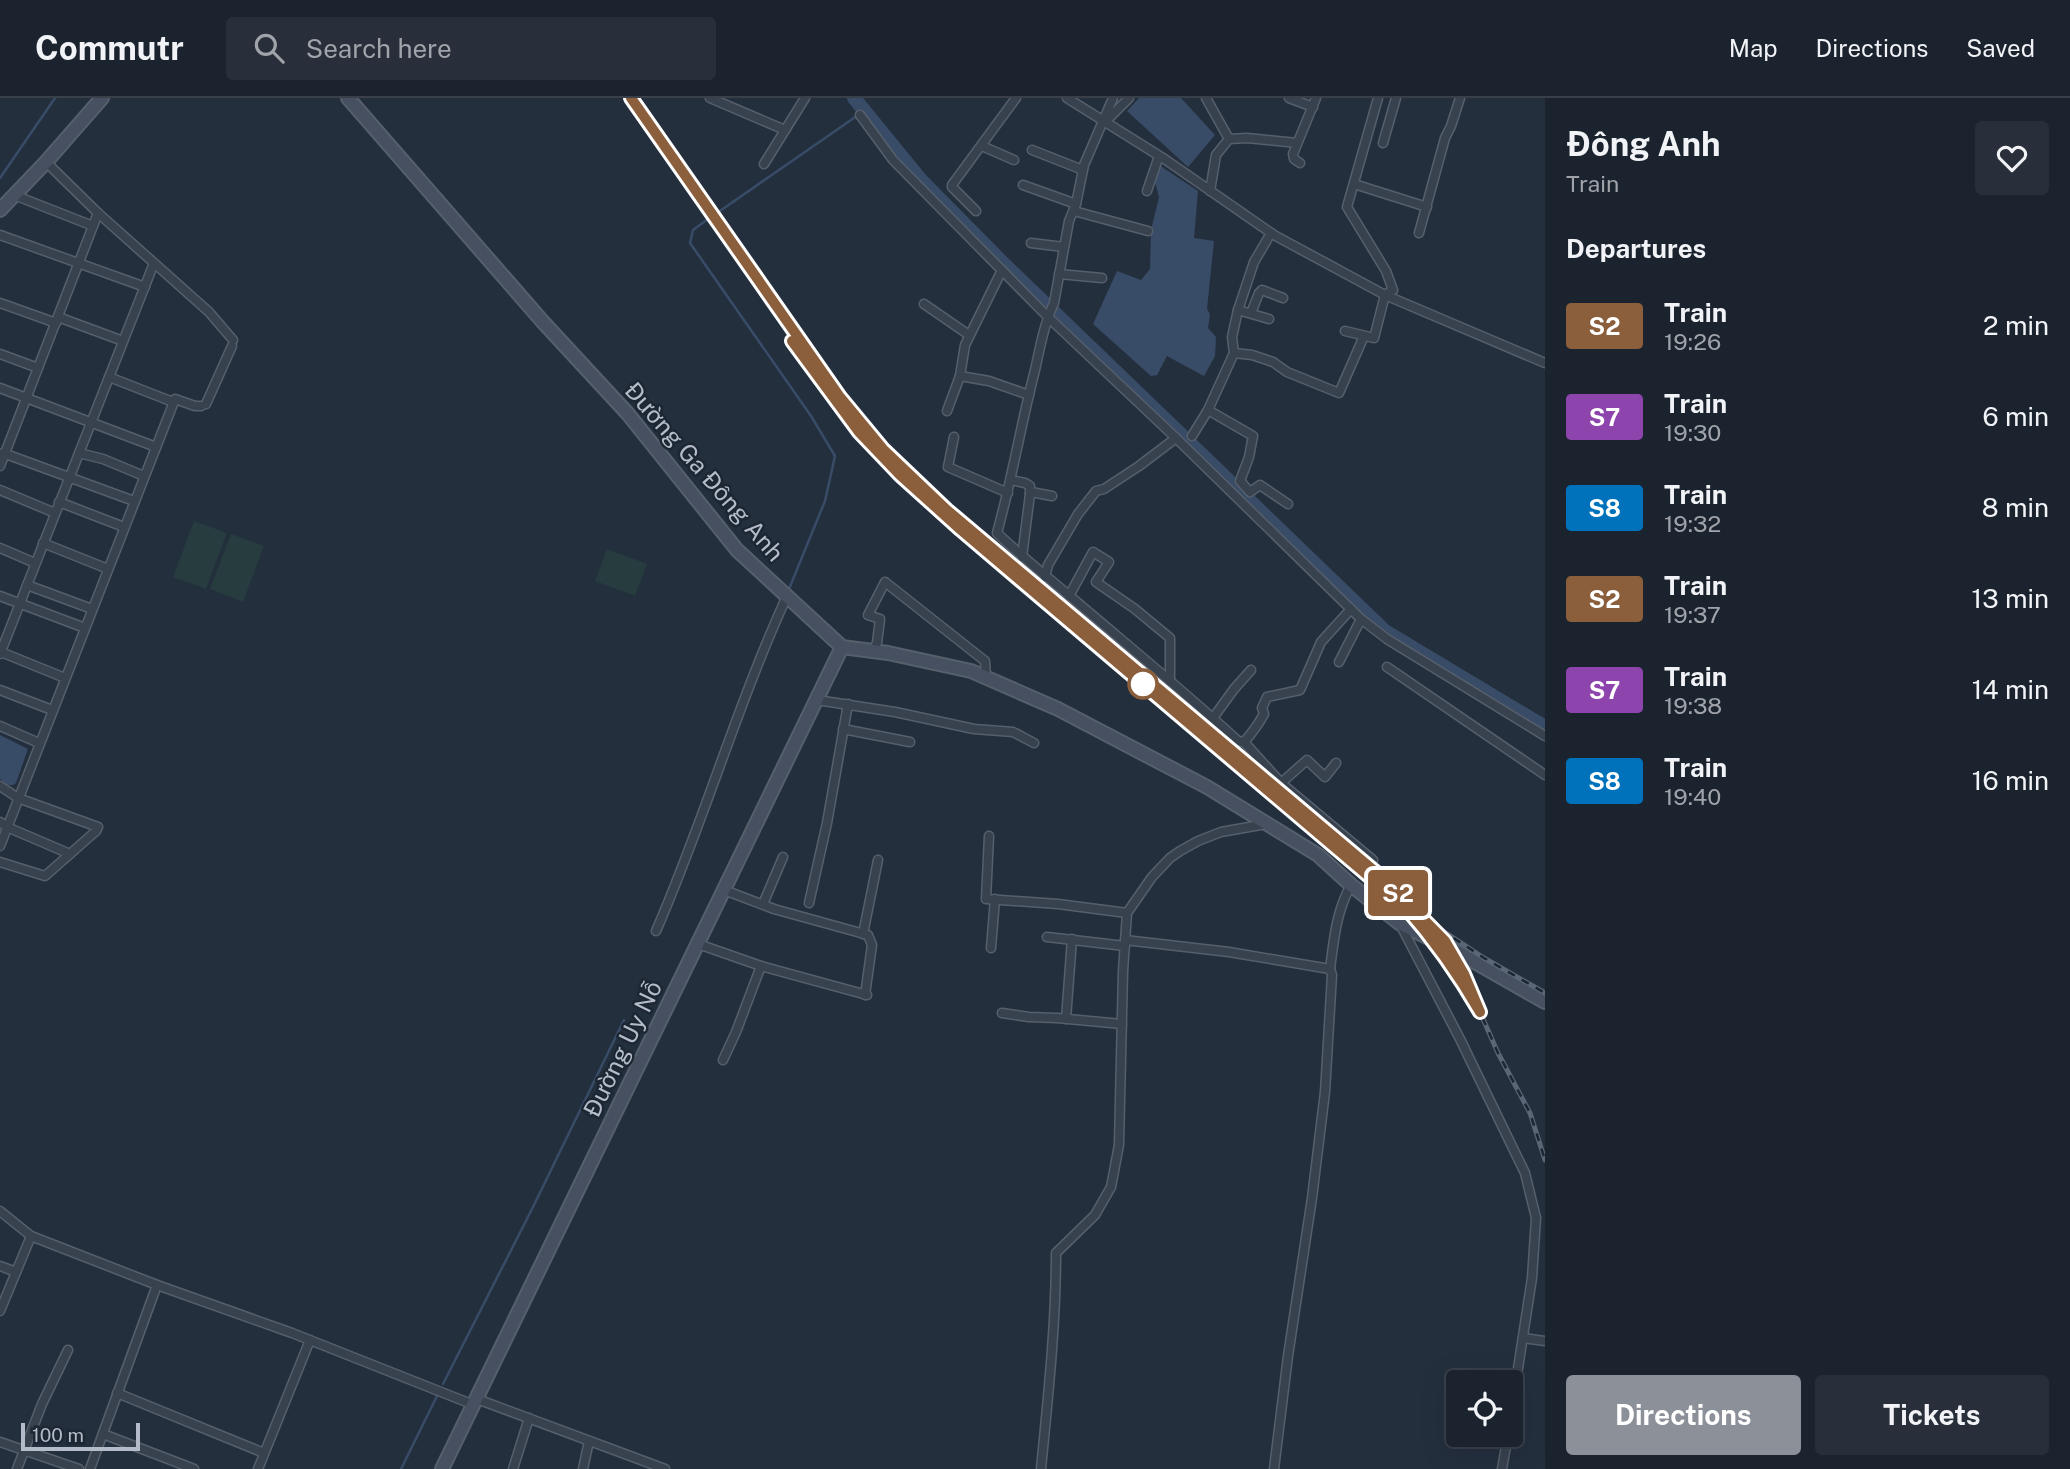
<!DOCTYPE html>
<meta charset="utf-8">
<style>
body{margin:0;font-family:"Public Sans",sans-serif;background:#282f3a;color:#f1f3f6;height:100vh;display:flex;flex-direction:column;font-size:26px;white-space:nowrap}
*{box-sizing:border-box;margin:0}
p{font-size:23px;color:#a0a4aa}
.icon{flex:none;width:38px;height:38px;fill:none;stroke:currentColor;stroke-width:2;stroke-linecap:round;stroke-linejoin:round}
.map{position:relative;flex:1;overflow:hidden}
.panel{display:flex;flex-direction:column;background:#1b232e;width:525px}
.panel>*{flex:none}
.badge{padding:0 14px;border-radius:5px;font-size:24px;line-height:46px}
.fabs{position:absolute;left:1446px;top:1272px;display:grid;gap:14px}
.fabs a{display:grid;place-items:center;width:77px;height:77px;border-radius:7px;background:#1b232e;box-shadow:0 7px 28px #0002,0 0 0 2px #39404a;font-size:35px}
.scale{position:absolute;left:21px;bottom:18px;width:119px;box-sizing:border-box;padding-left:7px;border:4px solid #b4bcc9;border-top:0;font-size:19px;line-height:24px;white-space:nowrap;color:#b4bcc9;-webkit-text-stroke:5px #1d2633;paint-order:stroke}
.map>.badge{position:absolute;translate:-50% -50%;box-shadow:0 0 0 4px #fff}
h2{padding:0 21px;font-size:26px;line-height:63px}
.round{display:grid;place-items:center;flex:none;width:74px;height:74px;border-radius:7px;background:#282f3a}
.summary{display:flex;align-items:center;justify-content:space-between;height:119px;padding:0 21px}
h1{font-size:33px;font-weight:700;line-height:52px}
.button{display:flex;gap:14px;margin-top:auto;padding:14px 21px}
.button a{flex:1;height:80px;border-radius:7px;background:#8c9099;color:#fff;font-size:28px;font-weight:700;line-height:80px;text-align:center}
.button a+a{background:#282f3a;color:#f1f3f6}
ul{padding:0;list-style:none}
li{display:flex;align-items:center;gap:21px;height:91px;padding:0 21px}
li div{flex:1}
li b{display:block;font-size:26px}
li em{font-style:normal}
li .badge{min-width:77px;font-weight:700;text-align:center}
header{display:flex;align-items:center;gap:42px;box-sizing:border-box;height:98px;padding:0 35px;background:#1b232e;border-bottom:2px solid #39404a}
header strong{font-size:33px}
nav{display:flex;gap:38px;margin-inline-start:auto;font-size:24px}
.search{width:490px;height:63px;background:#282f3a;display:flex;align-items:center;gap:18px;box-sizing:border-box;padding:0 24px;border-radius:7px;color:#a0a4aa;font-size:26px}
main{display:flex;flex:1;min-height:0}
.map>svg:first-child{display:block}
.green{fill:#263c3f}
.water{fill:#394c67}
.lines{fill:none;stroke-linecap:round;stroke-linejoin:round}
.stream{stroke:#394c67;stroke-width:2.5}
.river{stroke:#394c67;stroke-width:14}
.street-casing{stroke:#565f6c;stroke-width:11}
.secondary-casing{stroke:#565f6c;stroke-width:16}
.street{stroke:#38414e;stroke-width:8}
.secondary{stroke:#465061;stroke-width:12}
.rail-casing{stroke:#5a6575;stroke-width:5}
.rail{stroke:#1d2633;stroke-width:2.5;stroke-dasharray:8;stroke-linecap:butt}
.line-casing{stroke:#fff;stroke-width:16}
.line{stroke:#8b5e3c;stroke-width:10}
.stop-dot{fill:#fff;stroke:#8b5e3c;stroke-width:3.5}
.labels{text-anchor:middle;stroke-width:5;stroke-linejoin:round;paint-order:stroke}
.street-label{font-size:24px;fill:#b4bcc9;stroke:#1d2633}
</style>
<header>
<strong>Commutr</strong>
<div class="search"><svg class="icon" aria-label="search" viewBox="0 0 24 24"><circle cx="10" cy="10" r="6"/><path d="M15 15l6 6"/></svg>Search here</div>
<nav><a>Map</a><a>Directions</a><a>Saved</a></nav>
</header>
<main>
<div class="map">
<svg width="1545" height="1371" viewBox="0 0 1545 1371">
<rect width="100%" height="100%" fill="#242f3e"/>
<g class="green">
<path d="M194,423L227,435L206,491L173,479Z"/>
<path d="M231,436L264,448L243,504L210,491Z"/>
<path d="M607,451L647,466L635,498L595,483Z"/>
</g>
<g class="water">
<path d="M1139,0H1181L1215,37L1188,69L1127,13Z"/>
<path d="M1159,67L1198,93L1194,140L1214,143L1207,211L1210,216L1208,230L1216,239L1215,258L1204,278L1167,258L1157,277L1151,278L1093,226L1117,173L1141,182L1150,171L1151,132L1159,99L1154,80Z"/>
<path d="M0,637L28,651L16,685L13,687H8L0,681Z"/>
</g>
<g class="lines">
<g class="stream">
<path d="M0,80L55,0"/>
<path d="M717,115L864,13"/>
<path d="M708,121L693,132L690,145L811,318L835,358L825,403L789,491"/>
<path d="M443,1286L533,1109L624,922"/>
<path d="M401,1371L438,1296"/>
</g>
<path class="river" d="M854,0L921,82L1002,164L1385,533L1545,629"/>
<defs>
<g id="street">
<path d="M710,0L785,32"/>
<path d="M1067,0L1166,62L1274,137L1385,197L1545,265"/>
<path d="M1113,0L1084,67L1076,106L1069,123L1054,205C1044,226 1040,250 1035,272C1021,326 1012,381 997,435C1023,460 1051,482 1078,505C1132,551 1186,595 1238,643L1244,644L1281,685L1373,762"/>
<path d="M1206,0L1229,41"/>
<path d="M1289,0L1313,9"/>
<path d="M860,17L893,62L1048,219L1176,340L1361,521"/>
<path d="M1105,24L1129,0"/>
<path d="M1383,45L1396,0"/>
<path d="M982,48L1014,62"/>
<path d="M1032,52L1083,72"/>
<path d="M46,64L98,115L209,214L233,242"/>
<path d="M1300,65L1294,61L1293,56L1316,0"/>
<path d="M764,66L805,0"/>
<path d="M1354,86L1427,109"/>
<path d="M1023,87L1076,106"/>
<path d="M1147,93L1159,58"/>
<path d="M1210,93L1216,57L1229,41L1247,40L1297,45"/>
<path d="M14,97L93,128"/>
<path d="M976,113L952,89V87L1016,0"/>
<path d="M1074,113L1148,133"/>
<path d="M1419,135L1445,40L1451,28L1460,0"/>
<path d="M0,137L145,189"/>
<path d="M1031,145L1064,149"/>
<path d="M1059,176L1102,180"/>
<path d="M0,205L56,225"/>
<path d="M924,206L969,237"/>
<path d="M1238,212L1269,221"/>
<path d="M1251,215L1259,195L1262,192L1283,200"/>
<path d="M58,219L123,243"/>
<path d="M1345,233L1374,240L1385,197L1393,192L1386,173L1347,109L1378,0"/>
<path d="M1234,255L1252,257L1273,264L1287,274L1339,295L1364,238"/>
<path d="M0,256L38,270"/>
<path d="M960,278L989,283L1029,297"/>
<path d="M109,279L173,304"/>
<path d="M0,290L156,349"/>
<path d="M206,306L232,248"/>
<path d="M1208,312L1234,255L1232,239L1238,212L1254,164L1271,135"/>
<path d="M947,313L960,278L965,247L1002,172"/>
<path d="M1192,338L1208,312L1253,338L1249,359L1240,383L1250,394L1260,387L1288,406"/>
<path d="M954,339L948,369L1008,395"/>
<path d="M3,355L134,403"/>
<path d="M79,355L103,361L144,378"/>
<path d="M0,368L98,115"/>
<path d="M1011,382L1025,385L1030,388V396"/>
<path d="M0,392L55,415"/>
<path d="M59,404L124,429"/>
<path d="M43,445L108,471"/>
<path d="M0,450L35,465"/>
<path d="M1022,459L1030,396L1031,394L1052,398"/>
<path d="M1045,479L1048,467L1078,416L1096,393L1104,391L1139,368L1176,340"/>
<path d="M27,487L92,511"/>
<path d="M0,498L85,530"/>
<path d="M1069,498L1093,454L1109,464L1096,484L1135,511L1170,540V583"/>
<path d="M873,553L877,545L880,521L868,517L885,484L985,563L986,579"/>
<path d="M1,554L65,580"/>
<path d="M0,556L154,165"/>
<path d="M1339,564L1361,521L1387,541L1545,638"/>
<path d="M1387,569L1545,677"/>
<path d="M0,592L52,612"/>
<path d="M817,602L895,614L974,631L1013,634L1034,645"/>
<path d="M1213,620L1234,591L1251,572"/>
<path d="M0,628L39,645"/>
<path d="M843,631L910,644"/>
<path d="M1244,644C1252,635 1258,627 1264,616L1262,610L1267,599L1300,592L1321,544L1351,511"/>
<path d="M1281,685L1307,662L1325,679L1336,665"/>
<path d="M0,688L18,700L98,729L96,733L45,778L0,764"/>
<path d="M0,724L7,729L70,756"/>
<path d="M989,738L986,801L1058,806L1127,815"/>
<path d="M0,748L175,301L195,308H201"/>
<path d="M724,792L774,811L868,837L872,847L865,897"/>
<path d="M809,805L827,725L848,606"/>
<path d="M763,806L783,759"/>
<path d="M1401,828L1460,941L1525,1075L1536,1120L1532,1180L1510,1322"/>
<path d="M656,833C704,723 737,607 787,498"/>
<path d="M863,836L878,762"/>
<path d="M1047,839L1125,848"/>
<path d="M1125,842L1229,854L1330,871L1332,877L1325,994L1312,1100L1288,1258L1274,1371"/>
<path d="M698,846L761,868L867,897"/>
<path d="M991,850L995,801"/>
<path d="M1330,871C1334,841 1336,814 1351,787"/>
<path d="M1002,915L1029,919L1057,920L1122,926"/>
<path d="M1066,921L1072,841"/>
<path d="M723,962L736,934L761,868"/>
<path d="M0,1113L31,1138L157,1187L292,1235L474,1307"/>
<path d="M0,1168L16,1174"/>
<path d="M0,1213L31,1138"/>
<path d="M1523,1240L1545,1243"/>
<path d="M117,1295L264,1355"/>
<path d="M477,1301L665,1371"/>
<path d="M103,1336L194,1371"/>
<path d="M0,1344L79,1371"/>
<path d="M17,1371L42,1306L68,1252"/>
<path d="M90,1371L157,1187"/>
<path d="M258,1371L310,1242"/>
<path d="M513,1371L529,1320"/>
<path d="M583,1371L589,1343"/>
<path d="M1041,1371C1048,1299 1056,1227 1056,1155L1095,1117L1111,1089L1119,1047L1123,873L1127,815L1152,779L1170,760L1180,753L1198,743L1221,734L1266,726"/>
<path d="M1502,1371L1508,1337"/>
</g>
<g id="secondary">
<path d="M348,0L543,224L628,316L737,452L842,549L888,555L971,573L1058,611L1207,689L1318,757L1351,787L1399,825L1459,855L1545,904"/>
<path d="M0,112L46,64L102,0"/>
<path d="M442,1371L842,549"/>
</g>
</defs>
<use href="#street" class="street-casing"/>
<use href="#secondary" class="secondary-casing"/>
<use href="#street" class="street"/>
<use href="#secondary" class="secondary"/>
<defs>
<g id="rail">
<path d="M631,0L840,299L883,351L947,412L1384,781L1440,831L1484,860L1545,895"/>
<path d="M1414,819C1440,849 1460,880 1480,914"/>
<path d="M1476,905L1498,955L1530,1015L1545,1062"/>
</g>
</defs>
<use href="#rail" class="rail-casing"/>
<use href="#rail" class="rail"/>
</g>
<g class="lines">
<defs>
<path id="line" d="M631,0L840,299L883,351L947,412L1384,781L1445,843L1464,876L1480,914C1458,876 1434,842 1405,809L961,432L900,377L859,334L792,243"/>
</defs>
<use href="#line" class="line-casing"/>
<use href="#line" class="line"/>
</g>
<circle class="stop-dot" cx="1143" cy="586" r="14"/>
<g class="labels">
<g class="street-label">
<text transform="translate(704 374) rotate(49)" y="8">Đường Ga Đông Anh</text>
<text transform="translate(623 951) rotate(-64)" y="8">Đường Uy Nỗ</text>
</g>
</g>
</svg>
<div class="fabs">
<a><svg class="icon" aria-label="locate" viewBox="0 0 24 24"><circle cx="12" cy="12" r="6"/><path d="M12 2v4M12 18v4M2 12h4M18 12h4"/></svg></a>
</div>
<div class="scale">100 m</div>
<b class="badge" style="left:1398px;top:795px;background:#8b5e3c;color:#fff">S2</b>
</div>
<section class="panel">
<div class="summary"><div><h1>Đông Anh</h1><p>Train</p></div><a class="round"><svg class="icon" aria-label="heart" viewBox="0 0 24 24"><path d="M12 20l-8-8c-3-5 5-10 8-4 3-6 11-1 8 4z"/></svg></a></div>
<h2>Departures</h2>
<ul>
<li><span class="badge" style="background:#8b5e3c;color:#fff">S2</span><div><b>Train</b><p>19:26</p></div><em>2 min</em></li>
<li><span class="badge" style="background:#8e44ad;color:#fff">S7</span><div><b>Train</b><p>19:30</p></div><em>6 min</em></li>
<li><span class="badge" style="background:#0072bc;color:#fff">S8</span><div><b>Train</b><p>19:32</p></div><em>8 min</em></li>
<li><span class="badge" style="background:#8b5e3c;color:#fff">S2</span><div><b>Train</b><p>19:37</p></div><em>13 min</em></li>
<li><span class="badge" style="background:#8e44ad;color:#fff">S7</span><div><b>Train</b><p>19:38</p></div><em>14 min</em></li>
<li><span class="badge" style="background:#0072bc;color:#fff">S8</span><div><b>Train</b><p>19:40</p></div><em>16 min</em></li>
</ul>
<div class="button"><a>Directions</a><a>Tickets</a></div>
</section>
</main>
